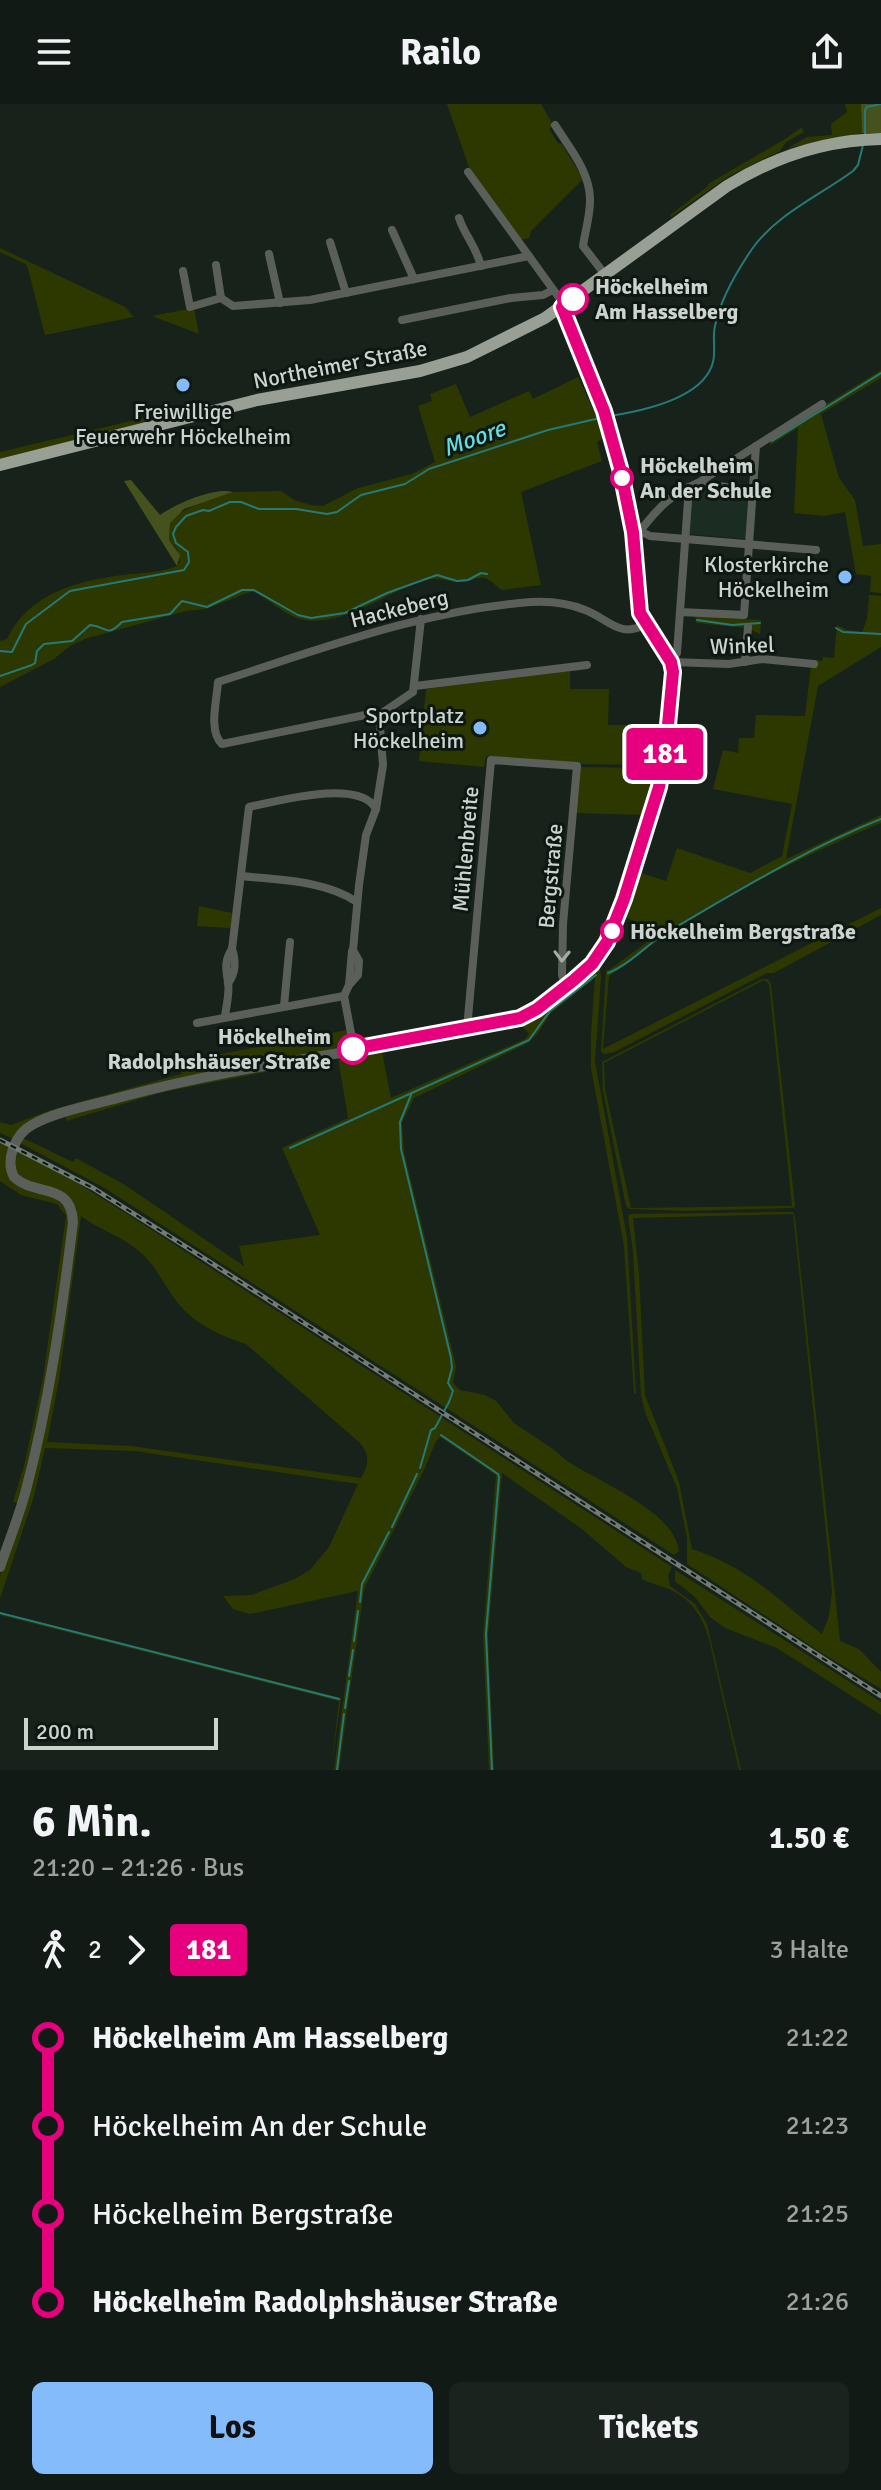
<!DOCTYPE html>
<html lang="de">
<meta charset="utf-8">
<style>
body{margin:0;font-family:Signika,sans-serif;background:#1a231d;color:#f1f3f6;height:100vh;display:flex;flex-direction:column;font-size:30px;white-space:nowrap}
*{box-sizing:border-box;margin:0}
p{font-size:26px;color:#9ca1a0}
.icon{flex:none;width:44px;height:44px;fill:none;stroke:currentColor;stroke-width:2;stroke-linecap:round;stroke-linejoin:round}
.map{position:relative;height:1666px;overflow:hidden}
.panel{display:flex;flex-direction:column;background:#111a14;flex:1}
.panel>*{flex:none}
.badge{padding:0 16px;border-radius:6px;font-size:28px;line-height:52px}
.scale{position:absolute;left:24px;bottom:20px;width:194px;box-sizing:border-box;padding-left:8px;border:4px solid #cdd4d0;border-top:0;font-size:22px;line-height:28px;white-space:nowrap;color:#cdd4d0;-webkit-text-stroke:6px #0e1812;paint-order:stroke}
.map>.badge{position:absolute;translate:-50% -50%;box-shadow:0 0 0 4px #fff}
.legs{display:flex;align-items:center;gap:12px;height:88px;padding:0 32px;font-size:26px}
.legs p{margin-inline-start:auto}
.headline{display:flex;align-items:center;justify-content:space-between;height:136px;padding:0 32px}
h1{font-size:44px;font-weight:800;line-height:60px}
.action{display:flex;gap:16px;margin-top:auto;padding:16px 32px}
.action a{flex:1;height:92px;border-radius:12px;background:#84bcfb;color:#111;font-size:32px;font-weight:800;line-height:92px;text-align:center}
.action a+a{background:#1a231d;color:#f1f3f6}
ul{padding:0 32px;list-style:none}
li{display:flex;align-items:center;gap:28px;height:88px;font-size:30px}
li i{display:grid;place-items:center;width:12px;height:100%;margin:0 10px;background:currentColor}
li i::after{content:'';width:20px;height:20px;margin:-10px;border:6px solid;border-radius:50%;background:#111a14}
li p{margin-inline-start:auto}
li:first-child i{background:linear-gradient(#0000 50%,currentColor 0)}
li:last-child i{background:linear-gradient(currentColor 50%,#0000 0)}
header{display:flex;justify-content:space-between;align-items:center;height:104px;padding:0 32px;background:#111a14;font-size:36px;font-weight:800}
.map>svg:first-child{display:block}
.built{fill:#1b2c22}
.green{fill:#2d3801;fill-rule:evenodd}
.forest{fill:#46521e}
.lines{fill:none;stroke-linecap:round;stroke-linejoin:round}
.stream{stroke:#267979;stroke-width:2}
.minor{stroke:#5b5f5a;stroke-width:8}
.tertiary{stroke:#5b5f5a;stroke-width:10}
.primary{stroke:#98a096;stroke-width:12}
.rail-casing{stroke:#727b75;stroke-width:5}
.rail{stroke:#0e1812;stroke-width:2;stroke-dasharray:6;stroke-linecap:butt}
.oneway{stroke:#a5aba7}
.line-1-casing{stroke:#fff;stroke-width:18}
.line-1{stroke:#e6007e;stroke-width:12}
.stop-1-dot{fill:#fff;stroke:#e6007e;stroke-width:4}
.poi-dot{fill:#84bcfb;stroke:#0e1812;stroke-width:3}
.labels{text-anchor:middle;stroke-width:6;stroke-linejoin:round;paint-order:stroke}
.stop-label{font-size:22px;font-weight:bold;fill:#cdd4d0;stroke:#0e1812;text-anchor:start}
.street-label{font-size:22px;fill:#cdd4d0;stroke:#0e1812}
.poi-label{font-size:22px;fill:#cdd4d0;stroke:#0e1812;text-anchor:end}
.water-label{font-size:24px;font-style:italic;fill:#65dcdd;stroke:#0e1812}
</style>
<header><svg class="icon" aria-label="menu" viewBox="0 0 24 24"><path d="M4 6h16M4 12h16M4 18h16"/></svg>Railo<svg class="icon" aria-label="share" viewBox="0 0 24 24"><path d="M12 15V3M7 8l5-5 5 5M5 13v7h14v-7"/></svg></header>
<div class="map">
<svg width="881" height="1666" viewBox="0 0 881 1666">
<rect width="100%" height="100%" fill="#17221b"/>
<path class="built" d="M692,384L748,389L750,391L747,435L688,430Z"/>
<g class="green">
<path d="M447,0H541L553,21L549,25L558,39L562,40L583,75L531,127L529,134L520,136L470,66Z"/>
<path d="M845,0H861L862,29L788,44L807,33L832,31L831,20L847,8Z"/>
<path d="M802,23L804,28L786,38L780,47L729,72L671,113L670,111L708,82V80L785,35Z"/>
<path d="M0,144L125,203L134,213L45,231L27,161L0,148Z"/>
<path d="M194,204L199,230L152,212Z"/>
<path d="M881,266V274L821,310L839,374L855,396L863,442L881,440V489L870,488L871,472L856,470L845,408L824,412L794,409L798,324L770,341V335Z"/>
<path d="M578,273L606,332L597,338L602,357L521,388L541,481L502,486C496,483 493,477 487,475C479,471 471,477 463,478C448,479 438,471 421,477C386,489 336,527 297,514C283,509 269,496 255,488H250L206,505L186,507L85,535L70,542L54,555L0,583V537L7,535C28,490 76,477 122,471C140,469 160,469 177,462L180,457L177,445L169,436L170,419L176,411L197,400L233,388L281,387L294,396L311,401L323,402L358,384L412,370L435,358L418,302L432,297L430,290L456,280L470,313L529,287L533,295Z"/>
<path d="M203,300V304L0,357V348Z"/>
<path d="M869,491L881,492V543L818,582L786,755L881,711V719C807,750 731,788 664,832C645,844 628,860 609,872L603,945L881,804V811L774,869H767L614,948L604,950L601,947L606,866H609L662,827L624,813L638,768L666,777L677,744L750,769L782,752L792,700L713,685L723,646L738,649L739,634H754L756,611L805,612L811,562H815L817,556L822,557L823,553L834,554L837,521L847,526L862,528L867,515Z"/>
<path d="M695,512L761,516L760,530L747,524L696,519Z"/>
<path d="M570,567V585H609L608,621H655L643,661L581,660L486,652L484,663L419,657L426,585Z"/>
<path d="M665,604L654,680L645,711L576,709L580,663L646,664Z"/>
<path d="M199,802L232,809L231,824L197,822Z"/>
<path d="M596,862L600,864L601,873L595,957L627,1133L636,1290L634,1289L624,1142L591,964V930L595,874L551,909L538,929L528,939L414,994L402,1019L404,1048L456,1262L453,1279L460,1286L485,1291L496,1297L514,1319L553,1345L566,1356C597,1378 674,1406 679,1447L674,1451L103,1083L20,1039L23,1034L73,1058L76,1054L125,1081L244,1162L239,1142L320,1131L282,1044L348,1014L338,954L163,988L66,1017V1012L147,989L506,921ZM521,921L529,930L525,935L391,994L382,947Z"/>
<path d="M762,875H768L771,880L795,1102L793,1104L686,1107L629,1105L626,1102L603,987L602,958ZM764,876L769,880L792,1102L631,1104L605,985L604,959Z"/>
<path d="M347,926L349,935L346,942L336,945L49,1010L14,1035L0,1029V1018L11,1021L51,1006L181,970L184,957Z"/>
<path d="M0,1038L10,1043L12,1077C35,1096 53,1080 70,1112L53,1245L19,1399L13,1398L24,1362L43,1274L66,1112L57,1100L21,1091L0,1077Z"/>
<path d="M17,1047L79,1080L135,1115L672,1463L668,1472L670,1482L695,1500L707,1520L741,1666H739L709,1535C702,1511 690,1493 666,1484C658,1481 649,1479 642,1475L641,1469L626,1463L582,1425L502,1369L488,1532L494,1666H489L483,1532L496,1371L440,1333L436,1337L424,1366L364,1485L339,1666H334L358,1487L250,1510L233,1505L223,1492L251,1491L295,1475L310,1466L329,1443L358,1380L135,1347L45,1344L34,1392L0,1495V1472L22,1407L77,1114C74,1075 33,1089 15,1067ZM81,1112C99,1126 122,1132 140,1148C156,1162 164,1181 177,1198C194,1220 221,1232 246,1240L360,1339C370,1351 369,1360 361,1374L131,1342L47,1338L59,1276Z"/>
<path d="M782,1108H793L795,1113L840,1537L859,1545L881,1568V1585L817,1546L687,1460V1434L677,1384L645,1308L641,1291L633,1148L628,1112L630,1110ZM793,1110L832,1487L829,1512L822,1530C777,1495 748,1463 692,1445L679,1378L645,1291L639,1170L633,1114Z"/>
<path d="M675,1466L881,1598V1611L777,1544L725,1524L710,1513L695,1493L675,1477Z"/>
<path d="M0,1508L341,1594L331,1666L339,1597L0,1511Z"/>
</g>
<g class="forest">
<path d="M861,0H881V29H862Z"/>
<path d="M131,376L160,411C176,400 214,383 233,388L184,405L170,419L169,436L180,451L177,462L124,377Z"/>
</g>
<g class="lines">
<g class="stream">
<path d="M865,31V6L867,3L881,0"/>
<path d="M610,312C642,307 704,294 713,258C716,246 712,234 715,222C720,196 737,167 752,145C777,110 819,92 853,67L858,61L863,41"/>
<path d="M772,337L881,269"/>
<path d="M697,516L732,521L760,519"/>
<path d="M836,524L843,528L881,530"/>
<path d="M0,547L12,548L26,520L70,487L184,466L189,458L188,448L176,439L173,430L176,423L186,412L203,406L209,407L230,398H241L259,405H296L327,410L337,408L361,391L405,380L429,365L548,326L600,314"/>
<path d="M0,572L32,561L35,559L37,547L44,540L72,537L90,521C109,523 106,534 122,518L170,510L182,497L207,503L242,486H254L298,511L311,514L345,509L387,489L437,471L457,477L468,476L481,469L487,470"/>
<path d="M608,869C631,860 648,839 669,827C738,787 806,745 881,715"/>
<path d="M411,991L400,1018L401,1045L451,1254L452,1264L448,1279L453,1287L449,1298L435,1324L431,1326L420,1364"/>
<path d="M290,1044L529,936L550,907L596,871"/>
<path d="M441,1331L498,1370L499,1373L486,1530L492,1666"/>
<path d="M392,1423L417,1370"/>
<path d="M360,1498L362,1480L389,1428"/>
<path d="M0,1509L339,1595"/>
<path d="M354,1537L358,1507"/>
<path d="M349,1572L353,1546"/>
<path d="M345,1604L349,1577"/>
<path d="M337,1666L344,1610"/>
</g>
<g class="minor">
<path d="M555,21C569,43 591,69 590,97C590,112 585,128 583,142L606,172"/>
<path d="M468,68L560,195L562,203"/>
<path d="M459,114C465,132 476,142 481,162"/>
<path d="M392,126L414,175"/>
<path d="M330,138L346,189"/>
<path d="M269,150L280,199"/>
<path d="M216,161L221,194"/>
<path d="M183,167L190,203L221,194L233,202L310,196L529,152"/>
<path d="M402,216L511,194L543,191L553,186"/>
<path d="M699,379L753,387"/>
<path d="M689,383L677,549L671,558L729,560L762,555L814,560"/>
<path d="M640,427L650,432L816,446"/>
<path d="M633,428L640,427C659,403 670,391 698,379L822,300"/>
<path d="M680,508L744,511L756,342"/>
<path d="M421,515L413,588L379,611L370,610L222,640C208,627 217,596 218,578C321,545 423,506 531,498C549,497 568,499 585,506C609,515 619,535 646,520"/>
<path d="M745,558L748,523"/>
<path d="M415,582L587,561"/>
<path d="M241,772C279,776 324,776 357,798"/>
<path d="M228,879C236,870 236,856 232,845"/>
<path d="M349,881L352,847"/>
<path d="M284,902L290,838"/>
<path d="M225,913C226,902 230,889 228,878C226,865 224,857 232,845L249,703C278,697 360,674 376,705"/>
<path d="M197,919L344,892"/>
<path d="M467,925L491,656L577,662L563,820L562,871L566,883"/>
<path d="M354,945L344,892L349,881L358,871L359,857L353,846L359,781L366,731L376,705L383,661L379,611"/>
</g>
<path class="tertiary" d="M0,1463C9,1437 19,1412 26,1386C49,1299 62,1208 73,1118C71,1077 35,1093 14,1073C5,1056 15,1030 32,1021C56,1007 98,1000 125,992C255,957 390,946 520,914C547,900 578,879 597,854C615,830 623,799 632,770C641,741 652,712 659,683C667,645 670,606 673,568L671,558L640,509L633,428L620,364L604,307L562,203"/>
<path class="primary" d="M0,361L257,296L420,267L467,253L545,214L727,82C774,53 825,36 881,35"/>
<defs>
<path id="rail" d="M0,1036L93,1084L202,1153L881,1592"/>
</defs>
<use href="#rail" class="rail-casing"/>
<use href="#rail" class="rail"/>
</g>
<defs><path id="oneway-chevron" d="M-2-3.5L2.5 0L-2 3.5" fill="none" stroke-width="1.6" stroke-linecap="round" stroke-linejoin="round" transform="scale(2)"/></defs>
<use class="oneway" href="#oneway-chevron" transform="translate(562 852) rotate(91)"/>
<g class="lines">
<defs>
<path id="line-1" d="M353,945L520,914L537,905L574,876L592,860L607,838L624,795L659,683L666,642L673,568L671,558L640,509L633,428L620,364L604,307L562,203L573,195"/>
</defs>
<use href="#line-1" class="line-1-casing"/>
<use href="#line-1" class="line-1"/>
</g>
<g class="stop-1-dot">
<circle cx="573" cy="195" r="14"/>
<circle cx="622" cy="374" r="10"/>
<circle cx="612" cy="827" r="10"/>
<circle cx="353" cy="945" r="14"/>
</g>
<g class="poi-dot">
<circle cx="183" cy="281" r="8"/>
<circle cx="845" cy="473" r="8"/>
<circle cx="480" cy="624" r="8"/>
</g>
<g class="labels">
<g class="stop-label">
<text x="595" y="190">Höckelheim<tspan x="595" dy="25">Am Hasselberg</tspan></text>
<text x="640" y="369">Höckelheim<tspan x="640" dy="25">An der Schule</tspan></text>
<text x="630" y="835">Höckelheim Bergstraße</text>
<text x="331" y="940" text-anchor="end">Höckelheim<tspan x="331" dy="25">Radolphshäuser Straße</tspan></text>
</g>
<g class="street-label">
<text transform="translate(340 260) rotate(-11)" y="8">Northeimer Straße</text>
<text transform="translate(399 504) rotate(-14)" y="8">Hackeberg</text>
<text transform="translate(742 541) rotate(-2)" y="8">Winkel</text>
<text transform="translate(465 745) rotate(-85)" y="8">Mühlenbreite</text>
<text transform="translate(550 772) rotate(-85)" y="8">Bergstraße</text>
</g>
<g class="poi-label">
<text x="183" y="315" text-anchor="middle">Freiwillige<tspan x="183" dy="25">Feuerwehr Höckelheim</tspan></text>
<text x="829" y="468">Klosterkirche<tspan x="829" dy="25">Höckelheim</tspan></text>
<text x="464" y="619">Sportplatz<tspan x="464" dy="25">Höckelheim</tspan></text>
</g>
<g class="water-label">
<text transform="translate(474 334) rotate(-20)" y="8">Moore</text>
</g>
</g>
</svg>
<div class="scale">200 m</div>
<b class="badge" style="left:665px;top:650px;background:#e6007e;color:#fff">181</b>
</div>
<section class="panel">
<div class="headline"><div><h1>6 Min.</h1><p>21:20 – 21:26 · Bus</p></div><b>1.50 €</b></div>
<div class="legs"><svg class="icon" aria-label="walk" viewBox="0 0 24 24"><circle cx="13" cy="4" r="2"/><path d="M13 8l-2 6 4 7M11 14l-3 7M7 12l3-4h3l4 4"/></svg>2<svg class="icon" aria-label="forward" viewBox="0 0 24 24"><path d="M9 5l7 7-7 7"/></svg><b class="badge" style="background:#e6007e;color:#fff">181</b><p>3 Halte</p></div>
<ul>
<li><i style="color:#e6007e"></i><b>Höckelheim Am Hasselberg</b><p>21:22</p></li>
<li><i style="color:#e6007e"></i><span>Höckelheim An der Schule</span><p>21:23</p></li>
<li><i style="color:#e6007e"></i><span>Höckelheim Bergstraße</span><p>21:25</p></li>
<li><i style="color:#e6007e"></i><b>Höckelheim Radolphshäuser Straße</b><p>21:26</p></li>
</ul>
<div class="action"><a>Los</a><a>Tickets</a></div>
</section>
